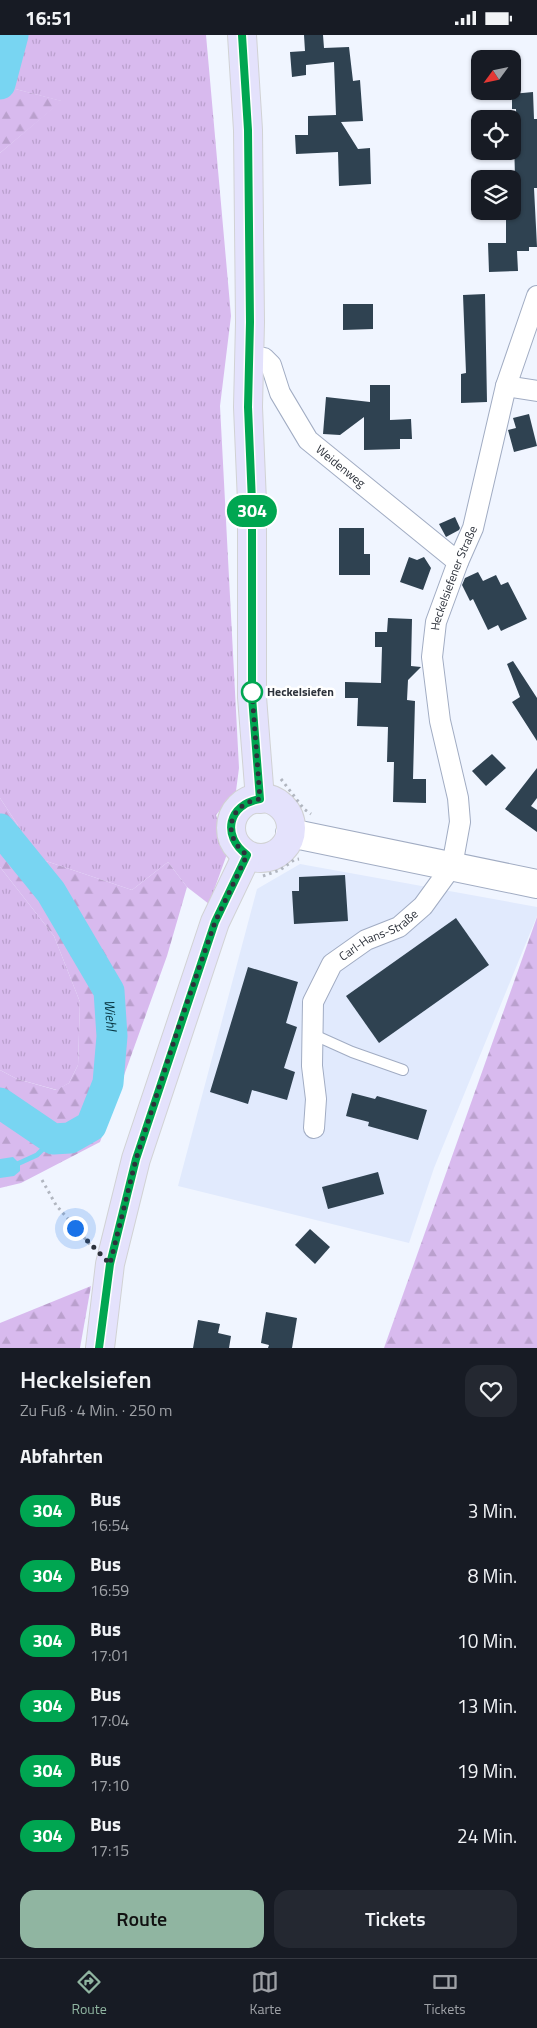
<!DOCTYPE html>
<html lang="de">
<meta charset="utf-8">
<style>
body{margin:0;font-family:"Titillium Web",sans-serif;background:#242831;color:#f1f3f6;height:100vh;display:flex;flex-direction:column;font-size:19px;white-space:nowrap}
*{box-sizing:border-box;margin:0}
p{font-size:16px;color:#9ea1a6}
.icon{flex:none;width:28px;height:28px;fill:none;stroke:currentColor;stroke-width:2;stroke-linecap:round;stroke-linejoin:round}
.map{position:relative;height:1313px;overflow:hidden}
.panel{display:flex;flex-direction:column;background:#171b24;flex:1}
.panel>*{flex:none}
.badge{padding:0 10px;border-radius:16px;font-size:18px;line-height:32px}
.needle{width:32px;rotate:237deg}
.buttons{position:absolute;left:471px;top:15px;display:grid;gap:10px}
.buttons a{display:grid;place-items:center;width:50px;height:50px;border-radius:10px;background:#171b24;box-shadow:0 1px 4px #0004;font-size:25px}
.you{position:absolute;width:25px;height:25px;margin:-12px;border:4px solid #fff;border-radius:50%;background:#1a73e8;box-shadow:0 0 0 8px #1a73e833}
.map>.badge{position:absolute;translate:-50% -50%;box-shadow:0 0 0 2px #fff}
h2{padding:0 20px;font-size:19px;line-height:45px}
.round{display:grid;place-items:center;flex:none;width:52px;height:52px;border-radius:15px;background:#242831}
.headline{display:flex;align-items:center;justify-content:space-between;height:85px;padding:0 20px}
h1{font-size:24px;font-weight:600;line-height:38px}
.action{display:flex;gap:10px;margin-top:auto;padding:10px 20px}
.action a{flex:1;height:58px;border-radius:15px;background:#90b5a1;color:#111;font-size:20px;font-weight:600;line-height:58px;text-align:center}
.action a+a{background:#242831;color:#f1f3f6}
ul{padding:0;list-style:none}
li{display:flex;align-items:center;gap:15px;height:65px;padding:0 20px}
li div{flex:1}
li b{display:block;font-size:19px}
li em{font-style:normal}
li .badge{min-width:55px;font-weight:700;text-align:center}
.status{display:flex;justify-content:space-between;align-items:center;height:35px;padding:0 25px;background:#171b24;direction:ltr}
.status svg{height:14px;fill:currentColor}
.dock{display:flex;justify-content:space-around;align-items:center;height:70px;border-top:1px solid #363941;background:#171b24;font-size:14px;color:#9ea1a6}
.dock a{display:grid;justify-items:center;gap:2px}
.dock .selected{color:#90b5a1}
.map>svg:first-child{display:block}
.built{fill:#e1eafd}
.grass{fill:url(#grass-tufts)}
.forest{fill:url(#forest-firs)}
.water{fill:#78d5f2}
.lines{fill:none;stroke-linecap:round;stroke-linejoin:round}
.stream{stroke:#78d5f2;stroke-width:5}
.river{stroke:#78d5f2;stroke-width:31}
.building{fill:#2f4251}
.lane-casing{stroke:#a1acc3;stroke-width:12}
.street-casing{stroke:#a1acc3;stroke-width:22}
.secondary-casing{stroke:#a1acc3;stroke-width:30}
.primary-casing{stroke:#d1d2d4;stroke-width:30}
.path{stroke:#b1b6c0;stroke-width:3;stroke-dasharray:2.5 4;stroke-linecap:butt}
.lane{stroke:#fff;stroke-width:10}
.street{stroke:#fff;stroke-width:20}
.secondary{stroke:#fff;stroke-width:28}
.primary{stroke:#e4e2fc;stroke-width:28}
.line-casing{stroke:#fff;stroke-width:11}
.line{stroke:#00a651;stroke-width:8}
.walk{stroke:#2d323b;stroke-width:5;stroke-dasharray:0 9}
.stop-dot{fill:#fff;stroke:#00a651;stroke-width:2.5}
.labels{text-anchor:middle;stroke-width:5;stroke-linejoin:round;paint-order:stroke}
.street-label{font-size:12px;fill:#2d323b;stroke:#fff}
.stop-label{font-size:12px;font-weight:bold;fill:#2d323b;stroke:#fff;text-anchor:start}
.water-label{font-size:14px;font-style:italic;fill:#073541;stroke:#fff}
</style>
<div class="status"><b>16:51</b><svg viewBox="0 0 49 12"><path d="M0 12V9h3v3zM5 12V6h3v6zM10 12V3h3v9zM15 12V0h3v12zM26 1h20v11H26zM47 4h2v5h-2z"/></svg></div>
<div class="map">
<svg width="537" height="1313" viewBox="0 0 537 1313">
<defs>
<pattern id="grass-tufts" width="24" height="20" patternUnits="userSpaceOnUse" patternTransform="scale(1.25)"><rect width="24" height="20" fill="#d8baee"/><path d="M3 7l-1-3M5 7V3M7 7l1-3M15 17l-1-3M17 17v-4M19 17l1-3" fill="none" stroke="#baa0cd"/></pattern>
<pattern id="forest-firs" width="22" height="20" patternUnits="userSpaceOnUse" patternTransform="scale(1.25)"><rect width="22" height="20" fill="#d8baee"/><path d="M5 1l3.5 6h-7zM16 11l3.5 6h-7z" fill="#baa0cd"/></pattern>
</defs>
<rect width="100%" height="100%" fill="#f0f5ff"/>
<path class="built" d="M300,829L537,872V881L434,1133L409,1208L178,1151L257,854Z"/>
<g class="grass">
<path d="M0,0H206L231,281L220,371L239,733L236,756L216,780L227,819L209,869L187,852L168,827L132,855L40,824L0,763V118L61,66L0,50Z"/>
<path d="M0,832L54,901L80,967L78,1030L69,1048L57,1055L17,1044L0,1035Z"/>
</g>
<g class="forest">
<path d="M0,50L62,66L0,118Z"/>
<path d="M0,763L40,824L132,855L168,827L187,852L167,921L100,1107L21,1148L0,1153V1035L17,1044L56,1055L69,1048L78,1030L80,967L54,901L0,832Z"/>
<path d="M537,882V1313H384Z"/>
<path d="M91,1251L80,1313H0V1288Z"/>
</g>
<path class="water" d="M13,1122L20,1129V1136L14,1141L0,1143V1124Z"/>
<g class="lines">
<path class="stream" d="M15,1130L37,1120L53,1104"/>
<g class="river">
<path d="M0,49L13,0"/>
<path id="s1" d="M0,794L51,857L109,956L112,1001L108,1048L91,1091L70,1103L53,1104L0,1068"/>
</g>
</g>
<g class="building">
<path d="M304,0H323L324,13L349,12L353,46L360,45L363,86L341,87L358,114L370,113L371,149L339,151L338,117L296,119L295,100H308V81L336,80L334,27L306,30V40L292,42L290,17L305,16Z"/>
<path d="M533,57L534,84H537V153H534L537,212H529V216H517L518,236L489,237L488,208H506V176H512V142H515L514,105H517L516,74H512V59Z"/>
<path d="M485,259L487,367L461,368V339L466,338L463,260Z"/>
<path d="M343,269H373V294L343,295Z"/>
<path d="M370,350H390V385L411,384L412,404H400V414L364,415V382L340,400L323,399L326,362L370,367Z"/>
<path d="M529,379L537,411L514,417L508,395L516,393L513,383Z"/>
<path d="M455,482L460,493L459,495L446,502L439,489Z"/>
<path d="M339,493H364V519H370V540H339Z"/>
<path d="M409,522L417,525L424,522L431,533L423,555L400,547Z"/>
<path d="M478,537L483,546L496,540L501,550L508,547L527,584L501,596L498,590L488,595L473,564L470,566L462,550L465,543Z"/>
<path d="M388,583L412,584L411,631L421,632L408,645L407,665L415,666L413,744H426V768L393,767L394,727H387L388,692L357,691L358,663H345V647L381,648L382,612H375V597H387Z"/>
<path d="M513,626L537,663V706L512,667L520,662L507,629Z"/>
<path d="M492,719L506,733L486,751L472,736Z"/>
<path d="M537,733V763L531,771L537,775V797L505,774Z"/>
<path d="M345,840L348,886L294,889L292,856H299V842Z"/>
<path d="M456,883L489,930L379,1008L346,961Z"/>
<path d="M248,932L298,947L286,988L297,992L284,1033L295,1037L287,1065L252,1055L248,1069L210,1057Z"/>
<path d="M352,1058L375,1064L377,1061L427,1075L418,1105L368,1091L369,1087L346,1081Z"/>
<path d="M378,1137L384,1159L328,1174L322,1152Z"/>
<path d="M310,1194L330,1212L315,1229L295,1210Z"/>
<path d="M266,1277L297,1283L292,1313H268L269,1310L261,1308Z"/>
<path d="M198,1285L220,1289L218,1298L231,1301L229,1313H193Z"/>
</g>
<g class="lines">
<defs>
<path id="lane" d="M312,999L352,1017L403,1035"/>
<g id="street">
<path id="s2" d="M249,322L264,323L271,330L280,358L308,405L458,527"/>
<path d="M506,351L537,356"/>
<path id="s3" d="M314,1093L316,1064L312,1031L313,967L332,929L366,905L399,892L423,871L452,831L460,787L458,763L440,686L432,622L436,587L458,527L473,493L506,351L537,261"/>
</g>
<path id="secondary" d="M290,798L537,849"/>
<g id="primary">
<path d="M242,0L248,95L250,287L248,372L252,467V662L260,764"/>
<circle cx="261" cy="793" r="30"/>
<path d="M100,1313L110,1229L136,1124L215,887L247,820"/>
</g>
</defs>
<use href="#lane" class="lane-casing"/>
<use href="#street" class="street-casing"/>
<use href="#secondary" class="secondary-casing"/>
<use href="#primary" class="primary-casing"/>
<g class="path">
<path d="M281,744L304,774L311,779"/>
<path d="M263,841L280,835L294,825L299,824"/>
<path d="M42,1145L56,1170L93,1213"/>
</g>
<use href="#lane" class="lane"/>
<use href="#street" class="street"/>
<use href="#secondary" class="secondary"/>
<use href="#primary" class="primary"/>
</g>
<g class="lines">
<defs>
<path id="line" d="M99,1313L110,1229L136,1124L215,887L247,820C221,801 228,769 260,764L252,662V467L248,372L250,287L248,95L242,0"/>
</defs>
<use href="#line" class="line-casing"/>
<use href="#line" class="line"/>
<path class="walk" d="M75,1193L110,1229L136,1124L178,994L215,887L247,820C221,801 228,769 260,764L252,657"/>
</g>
<circle class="stop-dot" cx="252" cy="657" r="10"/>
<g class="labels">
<g class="street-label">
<text dy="4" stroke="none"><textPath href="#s2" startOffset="151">Weidenweg</textPath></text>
<text dy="4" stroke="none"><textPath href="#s3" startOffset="622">Heckelsiefener Straße</textPath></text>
<text dy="4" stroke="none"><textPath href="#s3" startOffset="224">Carl-Hans-Straße</textPath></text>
</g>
<g class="stop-label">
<text x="267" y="661">Heckelsiefen</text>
</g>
<g class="water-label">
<text dy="5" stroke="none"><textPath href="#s1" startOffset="220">Wiehl</textPath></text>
</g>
</g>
</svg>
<div class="buttons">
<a><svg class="needle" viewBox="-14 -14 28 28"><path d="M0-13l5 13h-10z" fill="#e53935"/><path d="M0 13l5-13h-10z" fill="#9ea1a6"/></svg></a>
<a><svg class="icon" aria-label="locate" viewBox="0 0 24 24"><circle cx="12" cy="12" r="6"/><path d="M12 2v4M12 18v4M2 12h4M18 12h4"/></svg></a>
<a><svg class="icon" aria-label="layers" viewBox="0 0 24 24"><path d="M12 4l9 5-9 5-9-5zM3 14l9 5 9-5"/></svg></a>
</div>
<div class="you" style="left:75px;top:1193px"></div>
<b class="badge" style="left:252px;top:476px;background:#00a651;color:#fff">304</b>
</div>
<section class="panel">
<div class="headline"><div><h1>Heckelsiefen</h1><p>Zu Fuß · 4 Min. · 250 m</p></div><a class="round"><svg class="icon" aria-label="heart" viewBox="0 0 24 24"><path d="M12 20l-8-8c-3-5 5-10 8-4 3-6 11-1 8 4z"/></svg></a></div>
<h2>Abfahrten</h2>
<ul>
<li><span class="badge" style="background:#00a651;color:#fff">304</span><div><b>Bus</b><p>16:54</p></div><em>3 Min.</em></li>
<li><span class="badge" style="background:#00a651;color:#fff">304</span><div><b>Bus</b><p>16:59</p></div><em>8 Min.</em></li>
<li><span class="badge" style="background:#00a651;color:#fff">304</span><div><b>Bus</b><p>17:01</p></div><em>10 Min.</em></li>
<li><span class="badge" style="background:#00a651;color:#fff">304</span><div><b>Bus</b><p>17:04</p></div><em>13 Min.</em></li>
<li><span class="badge" style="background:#00a651;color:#fff">304</span><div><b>Bus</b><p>17:10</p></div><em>19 Min.</em></li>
<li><span class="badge" style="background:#00a651;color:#fff">304</span><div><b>Bus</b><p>17:15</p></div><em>24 Min.</em></li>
</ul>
<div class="action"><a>Route</a><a>Tickets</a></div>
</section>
<nav class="dock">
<a class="selected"><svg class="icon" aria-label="directions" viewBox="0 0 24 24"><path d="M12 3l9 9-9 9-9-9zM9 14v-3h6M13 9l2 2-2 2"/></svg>Route</a>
<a><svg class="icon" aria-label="map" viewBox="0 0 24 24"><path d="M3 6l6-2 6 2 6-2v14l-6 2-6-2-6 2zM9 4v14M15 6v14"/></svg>Karte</a>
<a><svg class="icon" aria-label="tickets" viewBox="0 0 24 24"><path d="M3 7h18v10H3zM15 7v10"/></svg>Tickets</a>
</nav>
